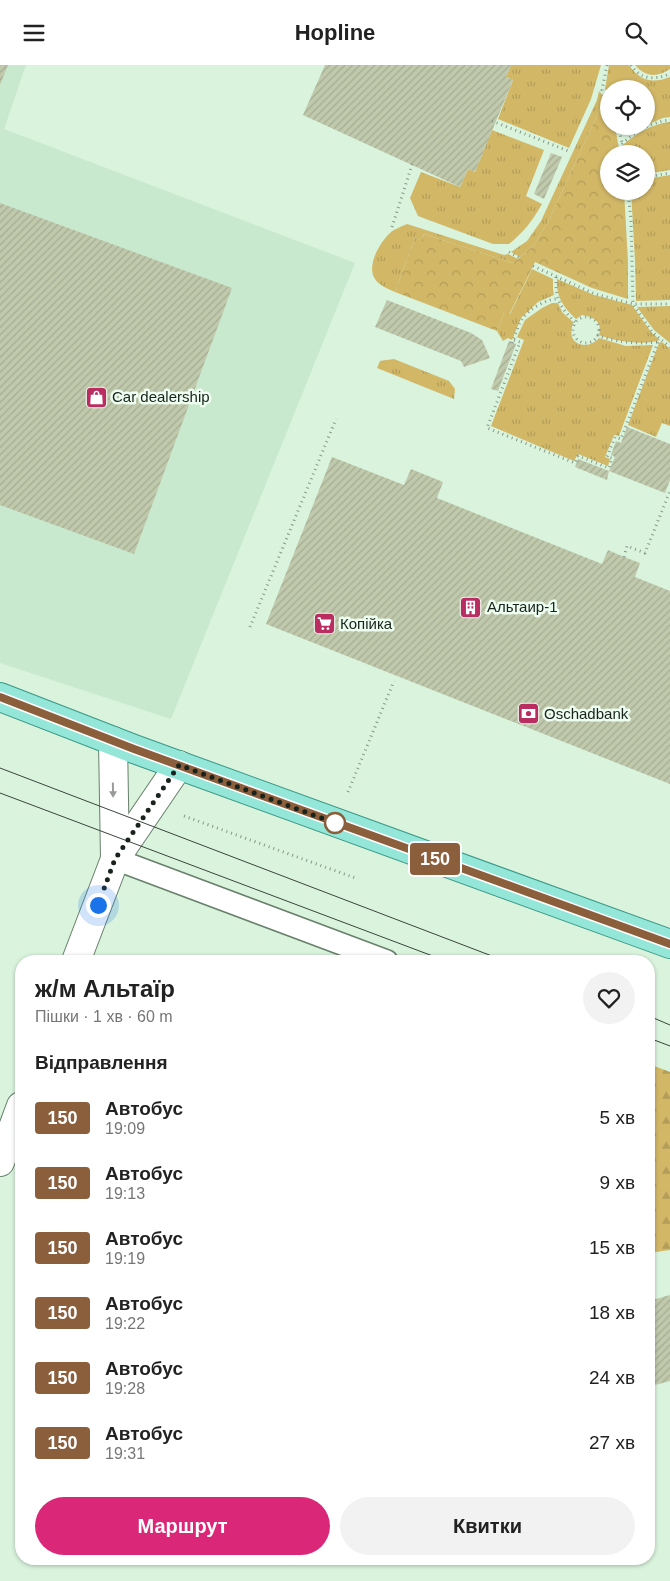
<!DOCTYPE html>
<html lang="uk">
<meta charset="utf-8">
<style>
body{margin:0;font-family:Arial,sans-serif;background:#f2f2f2;color:#222;height:100vh;display:flex;flex-direction:column;font-size:19px;white-space:nowrap}
*{box-sizing:border-box;margin:0}
p{font-size:16px;color:#767676}
.icon{flex:none;width:28px;height:28px;fill:none;stroke:currentColor;stroke-width:2;stroke-linecap:round;stroke-linejoin:round}
.map{position:relative;flex:1;overflow:hidden}
.sheet{position:absolute;left:15px;top:890px;width:640px;height:610px;display:flex;flex-direction:column;background:#fff;border-radius:20px;box-shadow:0 1px 4px #0004}
.sheet>*{flex:none}
.badge{padding:0 10px;border-radius:4px;font-size:18px;line-height:32px}
.fabs{position:absolute;left:600px;top:15px;display:grid;gap:10px}
.fabs a{display:grid;place-items:center;width:55px;height:55px;border-radius:50%;background:#fff;box-shadow:0 1px 4px #0004;font-size:25px}
.you{position:absolute;width:25px;height:25px;margin:-12px;border:4px solid #fff;border-radius:50%;background:#1a73e8;box-shadow:0 0 0 8px #1a73e833}
.map>.badge{position:absolute;translate:-50% -50%;box-shadow:0 0 0 2px #fff}
h2{padding:0 20px;font-size:19px;line-height:45px}
.round{display:grid;place-items:center;flex:none;width:52px;height:52px;border-radius:26px;background:#f2f2f2}
.head{display:flex;align-items:center;justify-content:space-between;height:85px;padding:0 20px}
h1{font-size:24px;font-weight:700;line-height:38px}
.primary-button{display:flex;gap:10px;margin-top:auto;padding:10px 20px}
.primary-button a{flex:1;height:58px;border-radius:30px;background:#db2777;color:#fff;font-size:20px;font-weight:700;line-height:58px;text-align:center}
.primary-button a+a{background:#f2f2f2;color:#222}
ul{padding:0;list-style:none}
li{display:flex;align-items:center;gap:15px;height:65px;padding:0 20px}
li div{flex:1}
li b{display:block;font-size:19px}
li em{font-style:normal}
li .badge{min-width:55px;font-weight:700;text-align:center}
header{display:flex;justify-content:space-between;align-items:center;height:65px;padding:0 20px;background:#fff;font-size:22px;font-weight:700}
.map>svg:first-child{display:block}
.built{fill:#c8e9ce}
.grass{fill:url(#grass-tufts)}
.forest{fill:url(#forest-firs)}
.park{fill:url(#park-crowns)}
.building{fill:url(#building-hatch)}
.lines{fill:none;stroke-linecap:round;stroke-linejoin:round}
.service-casing{stroke:#68806c;stroke-width:24}
.tertiary-casing{stroke:#68806c;stroke-width:30}
.primary-casing{stroke:#3a9785;stroke-width:30}
.path{stroke:#859888;stroke-width:3;stroke-dasharray:1 4;stroke-linecap:butt}
.service{stroke:#fff;stroke-width:21}
.tertiary{stroke:#fff;stroke-width:28}
.primary{stroke:#93e6d8;stroke-width:28}
.tram{stroke:#3a463c;stroke-width:1}
.oneway{fill:#989c98}
.line-casing{stroke:#fff;stroke-width:11}
.line{stroke:#8b5e3c;stroke-width:8}
.walk{stroke:#19231b;stroke-width:5;stroke-dasharray:0 9}
.stop-dot{fill:#fff;stroke:#8b5e3c;stroke-width:2.5}
.labels{text-anchor:middle;stroke-width:5;stroke-linejoin:round;paint-order:stroke}
.poi-label{font-size:15px;fill:#19231b;stroke:#edfdf0;text-anchor:start}
</style>
<header><svg class="icon" aria-label="menu" viewBox="0 0 24 24"><path d="M4 6h16M4 12h16M4 18h16"/></svg>Hopline<svg class="icon" aria-label="search" viewBox="0 0 24 24"><circle cx="10" cy="10" r="6"/><path d="M15 15l6 6"/></svg></header>
<div class="map">
<svg width="670" height="1516" viewBox="0 0 670 1516">
<defs>
<pattern id="grass-tufts" width="24" height="20" patternUnits="userSpaceOnUse" patternTransform="scale(1.25)"><rect width="24" height="20" fill="#d1b766"/><path d="M3 7l-1-3M5 7V3M7 7l1-3M15 17l-1-3M17 17v-4M19 17l1-3" fill="none" stroke="#b39d58"/></pattern>
<pattern id="forest-firs" width="22" height="20" patternUnits="userSpaceOnUse" patternTransform="scale(1.25)"><rect width="22" height="20" fill="#d1b766"/><path d="M5 1l3.5 6h-7zM16 11l3.5 6h-7z" fill="#b39d58"/></pattern>
<pattern id="park-crowns" width="20" height="18" patternUnits="userSpaceOnUse" patternTransform="scale(1.25)"><rect width="20" height="18" fill="#d1b766"/><path d="M2 6a3 3 0 1 1 6 0M12 15a3 3 0 1 1 6 0" fill="none" stroke="#b39d58"/></pattern>
<pattern id="building-hatch" width="6" height="6" patternUnits="userSpaceOnUse" patternTransform="scale(1.25)"><rect width="6" height="6" fill="#c0c9ac"/><path d="M-1 1l2-2M0 6l6-6M5 7l2-2" fill="none" stroke="#a4ac93"/></pattern>
</defs>
<rect width="100%" height="100%" fill="#d9f3dd"/>
<path class="built" d="M0,0H26L4,64L355,198L171,654L0,598Z"/>
<g class="grass">
<path d="M511,0H601L591,34L569,83L498,54L513,15L506,12Z"/>
<path d="M609,0H629C640,16 652,19 670,12V52L663,53L646,60V24H609V29L605,24Z"/>
<path d="M635,0H670V4C657,13 645,12 635,0Z"/>
<path d="M599,26L608,36L609,45L601,42L548,157L533,181L520,192L511,187L527,176L541,156L597,35Z"/>
<path d="M670,57V105L646,109V89H626L624,79C637,68 652,59 670,57Z"/>
<path d="M492,65L544,85L526,131L542,139C533,155 523,168 509,179H493L418,151L410,133L421,107L460,122L468,104L475,107Z"/>
<path d="M670,110V235L636,236L635,196L631,126H646V114Z"/>
<path d="M407,159L504,190L508,189L518,194L513,198L424,169L421,175L415,173L395,227C388,224 379,220 375,214C366,201 380,177 390,168C394,164 401,162 407,159Z"/>
<path d="M532,204L553,214V224L554,230L538,237L521,253L512,275L508,273L503,276L497,266L504,248L510,249Z"/>
<path d="M557,214L594,230L632,240L651,267L660,275C644,281 615,276 599,270C603,256 593,252 582,250L576,254C563,242 556,232 557,214Z"/>
<path d="M552,238H558L562,247L573,257C572,263 570,269 573,274C579,283 593,281 599,273L626,281L653,280L619,371L614,370L605,392L610,394L608,401L578,389L574,396L491,361L524,275L517,272L525,255L542,243Z"/>
<path d="M670,241V278L654,265L637,242Z"/>
<path d="M662,277L670,284V361L662,358L656,372L628,360L659,278Z"/>
<path d="M394,294L449,316L455,324L454,334L377,303L380,296Z"/>
</g>
<path class="forest" d="M649,999L670,1007V1185L649,1188Z"/>
<path class="park" d="M601,42L609,45V61H615L620,89H609V126H624L628,197V234L592,223L535,197L509,250L504,248L497,266L395,227L415,173L421,175L424,169L513,198L533,181L548,157Z"/>
<g class="building">
<path d="M0,0H8L0,20Z"/>
<path d="M325,0H511L506,12L513,15L475,107L468,104L460,122L303,50Z"/>
<path d="M551,88L562,92L544,134L534,129Z"/>
<path d="M0,138L232,223L134,489L0,440Z"/>
<path d="M387,235L471,268L482,275L490,293L464,302L461,296L375,262Z"/>
<path d="M509,276L516,279L498,326L491,324Z"/>
<path d="M627,362L670,379V415L665,428L609,406L607,415L575,402L578,394L609,406L615,392L611,390L616,376L621,378Z"/>
<path d="M332,392L404,420L411,404L443,417L437,433L602,499L608,485L624,492L640,498L635,512L670,526V719L266,559Z"/>
<path d="M670,1230V1316L655,1320L649,1298V1236Z"/>
</g>
<g class="lines">
<defs>
<path id="service" d="M115,794L387,896"/>
<g id="tertiary">
<path d="M113,676L115,794"/>
<path d="M76,896L115,794L179,700"/>
<path d="M0,1097L21,1041"/>
</g>
<path id="primary" d="M0,632L134,684L670,879"/>
</defs>
<use href="#service" class="service-casing"/>
<use href="#tertiary" class="tertiary-casing"/>
<use href="#primary" class="primary-casing"/>
<g class="path">
<path d="M607,0L602,25L609,34"/>
<path d="M631,0C641,15 654,15 670,9"/>
<path d="M492,56L571,87"/>
<path d="M618,61L625,89"/>
<path d="M622,79C636,66 651,57 670,55"/>
<path d="M646,112L670,108"/>
<path d="M628,126L631,155L633,239L652,267L670,282"/>
<path d="M392,162L413,97"/>
<path d="M509,187L520,193"/>
<path d="M533,201L595,229L633,239H670"/>
<path d="M556,212C555,234 560,242 575,257"/>
<circle cx="586" cy="265" r="13"/>
<path d="M597,270C618,278 637,279 658,277"/>
<path d="M514,275L520,277L487,363L575,398L578,391L609,403L612,393L607,392L615,372L621,374L658,277"/>
<path d="M512,278C515,270 518,261 522,254C529,244 546,234 557,234"/>
<path d="M624,492L627,481L645,488L670,426"/>
<path d="M250,562L336,354"/>
<path d="M348,727L394,616"/>
<path d="M184,751L358,814"/>
</g>
<use href="#service" class="service"/>
<use href="#tertiary" class="tertiary"/>
<use href="#primary" class="primary"/>
<g class="tram">
<path d="M0,703L505,896"/>
<path d="M0,728L446,896"/>
<path d="M649,951L670,960"/>
<path d="M649,973L670,981"/>
</g>
</g>
<defs><path id="oneway-solid" d="M-6-.8H1V-3.2L6.5 0L1 3.2V.8H-6Z" transform="scale(1.25)"/></defs>
<use class="oneway" href="#oneway-solid" transform="translate(113 725) rotate(89)"/>
<g class="lines">
<defs>
<path id="line" d="M0,632L134,684L670,879"/>
</defs>
<use href="#line" class="line-casing"/>
<use href="#line" class="line"/>
<path class="walk" d="M98,840L115,794L179,700L335,758"/>
</g>
<defs>
<symbol id="shop-square" viewBox="-11 -11 22 22"><rect x="-9" y="-9" width="18" height="18" rx="4" fill="#ba2d60" stroke="#edfdf0"/><path d="M-5-2.5h2.3a2.7 3.5 0 0 1 5.4 0H5L5.5 6h-11ZM-1.5-2.5h3a1.5 2.3 0 0 0-3 0Z" fill="#fff"/></symbol>
<symbol id="building-square" viewBox="-11 -11 22 22"><rect x="-9" y="-9" width="18" height="18" rx="4" fill="#ba2d60" stroke="#edfdf0"/><path d="M-4-6H4V6H1V3H-1V6H-4ZM-2.5-4.3h1.7v1.8h-1.7ZM.8-4.3h1.7v1.8H.8ZM-2.5-1h1.7V.8h-1.7ZM.8-1h1.7V.8H.8Z" fill="#fff"/></symbol>
<symbol id="supermarket-square" viewBox="-11 -11 22 22"><rect x="-9" y="-9" width="18" height="18" rx="4" fill="#ba2d60" stroke="#edfdf0"/><path d="M-6-5.5h2.5l.6 2H6L4.5 2H-2.5L-4.4-4H-6ZM-1.5 3.2a1.3 1.3 0 1 0 .1 0ZM3 3.2a1.3 1.3 0 1 0 .1 0Z" fill="#fff"/></symbol>
<symbol id="bank-square" viewBox="-11 -11 22 22"><rect x="-9" y="-9" width="18" height="18" rx="4" fill="#ba2d60" stroke="#edfdf0"/><path d="M-6-4H6V4H-6ZM0-2.3a2.3 2.3 0 1 0 0 4.6a2.3 2.3 0 1 0 0-4.6Z" fill="#fff"/></symbol>
</defs>
<g fill-rule="evenodd">
<use href="#shop-square" x="84" y="320" width="25" height="25"/>
<use href="#building-square" x="458" y="530" width="25" height="25"/>
<use href="#supermarket-square" x="312" y="546" width="25" height="25"/>
<use href="#bank-square" x="516" y="636" width="25" height="25"/>
</g>
<circle class="stop-dot" cx="335" cy="758" r="10"/>
<g class="labels">
<g class="poi-label">
<text x="112" y="337">Car dealership</text>
<text x="487" y="547">Альтаир-1</text>
<text x="340" y="564">Копійка</text>
<text x="544" y="654">Oschadbank</text>
</g>
</g>
</svg>
<div class="fabs">
<a><svg class="icon" aria-label="locate" viewBox="0 0 24 24"><circle cx="12" cy="12" r="6"/><path d="M12 2v4M12 18v4M2 12h4M18 12h4"/></svg></a>
<a><svg class="icon" aria-label="layers" viewBox="0 0 24 24"><path d="M12 4l9 5-9 5-9-5zM3 14l9 5 9-5"/></svg></a>
</div>
<div class="you" style="left:98px;top:840px"></div>
<b class="badge" style="left:435px;top:794px;background:#8b5e3c;color:#fff">150</b>
<section class="sheet">
<div class="head"><div><h1>ж/м Альтаїр</h1><p>Пішки · 1 хв · 60 m</p></div><a class="round"><svg class="icon" aria-label="heart" viewBox="0 0 24 24"><path d="M12 20l-8-8c-3-5 5-10 8-4 3-6 11-1 8 4z"/></svg></a></div>
<h2>Відправлення</h2>
<ul>
<li><span class="badge" style="background:#8b5e3c;color:#fff">150</span><div><b>Автобус</b><p>19:09</p></div><em>5 хв</em></li>
<li><span class="badge" style="background:#8b5e3c;color:#fff">150</span><div><b>Автобус</b><p>19:13</p></div><em>9 хв</em></li>
<li><span class="badge" style="background:#8b5e3c;color:#fff">150</span><div><b>Автобус</b><p>19:19</p></div><em>15 хв</em></li>
<li><span class="badge" style="background:#8b5e3c;color:#fff">150</span><div><b>Автобус</b><p>19:22</p></div><em>18 хв</em></li>
<li><span class="badge" style="background:#8b5e3c;color:#fff">150</span><div><b>Автобус</b><p>19:28</p></div><em>24 хв</em></li>
<li><span class="badge" style="background:#8b5e3c;color:#fff">150</span><div><b>Автобус</b><p>19:31</p></div><em>27 хв</em></li>
</ul>
<div class="primary-button"><a>Маршрут</a><a>Квитки</a></div>
</section>
</div>
